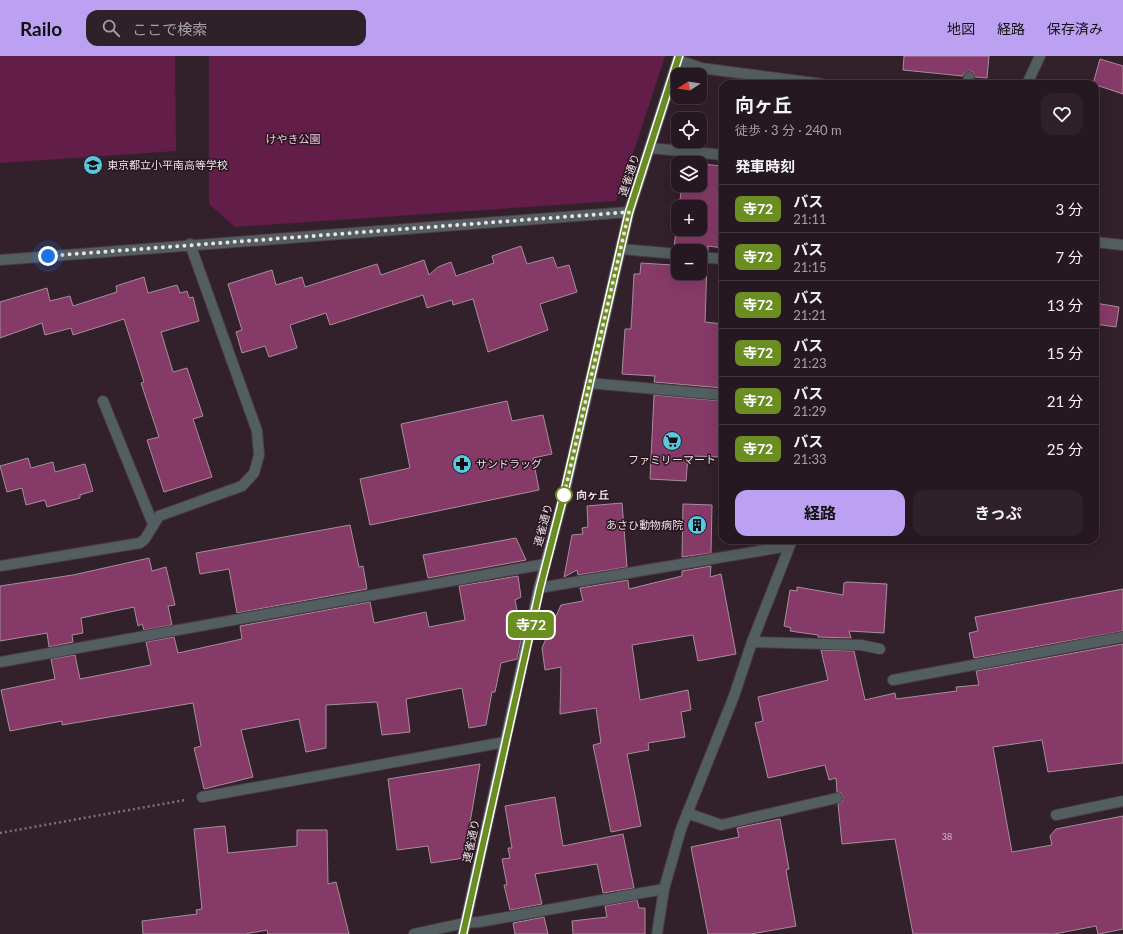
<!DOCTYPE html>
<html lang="ja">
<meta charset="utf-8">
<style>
body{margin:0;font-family:Lato,"Noto Sans JP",sans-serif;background:#2e2129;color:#f1f3f6;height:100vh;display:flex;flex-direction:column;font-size:15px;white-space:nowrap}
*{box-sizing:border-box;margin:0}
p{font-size:13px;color:#a4a0a5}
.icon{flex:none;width:22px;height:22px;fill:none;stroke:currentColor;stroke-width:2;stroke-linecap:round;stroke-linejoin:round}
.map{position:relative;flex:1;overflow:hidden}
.details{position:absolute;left:719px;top:24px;width:380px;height:464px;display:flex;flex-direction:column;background:#261820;border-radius:12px;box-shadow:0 4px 16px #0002,0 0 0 1px #42373e}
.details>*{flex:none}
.badge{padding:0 8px;border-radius:6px;font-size:14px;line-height:26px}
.needle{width:26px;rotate:258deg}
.controls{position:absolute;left:671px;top:12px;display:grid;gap:8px}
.controls a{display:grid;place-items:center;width:36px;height:36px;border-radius:8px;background:#261820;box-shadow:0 4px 16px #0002,0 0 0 1px #42373e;font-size:20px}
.you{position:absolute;width:20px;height:20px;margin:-10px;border:3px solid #fff;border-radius:50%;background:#1a73e8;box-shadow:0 0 0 6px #1a73e833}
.map>.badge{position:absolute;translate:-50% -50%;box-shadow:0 0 0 2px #fff}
h2{padding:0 16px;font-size:15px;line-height:36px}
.round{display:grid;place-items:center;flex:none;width:42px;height:42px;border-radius:12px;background:#2e2129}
.headline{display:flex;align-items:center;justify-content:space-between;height:68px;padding:0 16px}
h1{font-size:19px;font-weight:700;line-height:30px}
.action{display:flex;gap:8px;margin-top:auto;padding:8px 16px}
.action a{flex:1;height:46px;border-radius:12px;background:#bca0f2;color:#111;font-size:16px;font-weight:700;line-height:46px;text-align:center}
.action a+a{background:#2e2129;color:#f1f3f6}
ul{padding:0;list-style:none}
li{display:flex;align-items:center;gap:12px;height:48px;padding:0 16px;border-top:1px solid #42373e}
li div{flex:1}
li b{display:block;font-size:15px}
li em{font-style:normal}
li .badge{min-width:44px;font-weight:700;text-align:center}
header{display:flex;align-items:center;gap:24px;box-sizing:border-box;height:56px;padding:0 20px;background:#bca0f2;color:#111}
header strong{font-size:19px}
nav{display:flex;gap:22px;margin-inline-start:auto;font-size:14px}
.search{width:280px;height:36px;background:#2e2129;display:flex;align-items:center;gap:10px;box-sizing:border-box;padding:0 14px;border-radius:12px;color:#a4a0a5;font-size:15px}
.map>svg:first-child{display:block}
.green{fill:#631d49}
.building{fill:#863a68;stroke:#a68e9a}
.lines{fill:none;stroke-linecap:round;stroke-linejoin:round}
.lane-casing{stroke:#4c3b44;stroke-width:12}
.street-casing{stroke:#4c3b44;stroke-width:12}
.secondary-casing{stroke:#4c3b44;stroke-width:12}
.path{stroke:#817179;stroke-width:2.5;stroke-dasharray:2 3;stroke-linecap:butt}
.lane{stroke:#535e61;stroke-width:10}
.street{stroke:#535e61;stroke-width:10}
.secondary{stroke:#6c7e82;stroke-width:10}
.line-casing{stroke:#fff;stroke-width:9}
.line{stroke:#6b8e23;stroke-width:6}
.walk{stroke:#ede0e6;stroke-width:4;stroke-dasharray:0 7.2}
.stop-dot{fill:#fff;stroke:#6b8e23;stroke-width:2}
.labels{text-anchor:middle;stroke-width:3;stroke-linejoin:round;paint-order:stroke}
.number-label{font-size:9px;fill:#d3b6c6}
.park-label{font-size:11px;fill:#f4c7de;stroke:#281620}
.poi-label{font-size:11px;fill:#ede0e6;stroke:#281620;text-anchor:start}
.street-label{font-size:11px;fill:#ede0e6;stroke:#281620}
.stop-label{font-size:11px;font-weight:bold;fill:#ede0e6;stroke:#281620;text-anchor:start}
</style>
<header>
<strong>Railo</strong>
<div class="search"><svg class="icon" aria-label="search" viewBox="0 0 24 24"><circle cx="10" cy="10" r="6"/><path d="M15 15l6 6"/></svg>ここで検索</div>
<nav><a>地図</a><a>経路</a><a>保存済み</a></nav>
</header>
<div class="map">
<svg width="1123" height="878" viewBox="0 0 1123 878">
<rect width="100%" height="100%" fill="#32202a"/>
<g class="green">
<path d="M0,0H175L176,95L0,107Z"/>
<path d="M209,0H665L638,83L616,145L235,171L209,148Z"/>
</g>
<g class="building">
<path d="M904,0H989L987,22L975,21L973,16L970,15L964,17L963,20L903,14Z"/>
<path d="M1100,3L1123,10V38L1093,28Z"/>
<path d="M700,108L723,110V192L708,190V195H684L681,192L674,191L678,160V173H700V151H679L682,129H700Z"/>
<path d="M521,190L527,208L553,201L557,212L569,209L577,236L540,248L548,274L488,296L473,243L453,249L452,244L427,252L423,239L330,269L326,257L290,269L297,292L269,301L265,290L242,297L236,276L242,274L228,228L272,214L276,229L302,221L305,231L377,208L381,219L424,204L429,219L438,211L451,206L456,220L494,207L492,200Z"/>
<path d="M673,204H678V217H700V208H707L705,266L723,268V332L654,326L655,320L622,318L625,273H631L634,218H640L641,207L672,209Z"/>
<path d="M144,221L148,237L177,229L180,237L187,235L189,242L193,241L199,265L161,276L173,316L187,312L203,360L193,363L212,421L164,436L147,384L159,381L141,327L144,326L124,263L73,279L71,272L45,279L42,267L0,282V246L47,232L50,245L70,240L73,250L117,236L116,230Z"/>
<path d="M1095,247L1119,251L1116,271L1095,268Z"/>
<path d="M654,339L723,345V401L688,400L686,425L650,423Z"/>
<path d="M507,345L512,365L543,359L552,398L533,402L539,434L370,469L360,423L410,412L401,368Z"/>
<path d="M28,402L31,412L53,406L55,416L85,408L93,435L80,439V442L47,451L45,444L26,449L22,432L7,436L0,410Z"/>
<path d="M622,447L627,511L578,519L577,514L564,521L572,479L583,478L582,472L588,471L587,450Z"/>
<path d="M683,448L712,449L711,497L682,501Z"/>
<path d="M350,469L359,511L363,510L367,533L237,557L229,513L200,518L196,497Z"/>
<path d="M516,482L526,504L428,522L423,499Z"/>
<path d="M149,502L152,515L166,511L175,549L168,550L172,569L144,574L142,568L138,570L134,551L81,562L83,577L72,579L73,586L49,591L47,577L0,585V530L73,519Z"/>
<path d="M711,510L710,521L721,518L736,598L698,605L693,579L632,589L640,644L688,634L691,654L681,656L685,681L648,687L649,694L627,698L641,770L611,776L593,689L601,687L596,652L560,658L561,611L545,614L542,592L548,578H552L556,560L561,549L583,545L580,532L628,524L629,533L682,520V515Z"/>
<path d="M518,520L521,541L515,544L522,580L517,603L501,607L495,636H492L486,669L469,672L462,632L406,643L410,676L382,679L377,646L326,649V692L306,696L299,663L241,674L253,721L204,733L194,692L201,690L193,647L62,669V665L10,675L1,634L55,623L51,603L75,599L80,623L151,609L146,586L174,581L178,597L242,583L240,570L370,546L374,567L426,556L429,571L465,564L459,530Z"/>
<path d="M847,526L887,528L884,577L849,575L851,582L818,581V579L790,575L791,572L784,570L790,534L797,535V531L843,539L844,527Z"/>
<path d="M1123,533V575L974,602L969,577L978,575L975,561Z"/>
<path d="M1123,588V707L1048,716L1042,684L993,691L1012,796L1052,789L1050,780L1056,773L1123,760V873L1099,878H1098L1096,870L1054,878H913L895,783L842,788L838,748L842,746L843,741L841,737L837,736L836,722L829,724L825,709L768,722L755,667L763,665L758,641L828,624L821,594L854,595L865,644L895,637L896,643L957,635L956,631L979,629L976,615Z"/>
<path d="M480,708L464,802L431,807L428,790L397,794L388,723Z"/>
<path d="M555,741L563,790L623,778L634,832L603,837L597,808L535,818L542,848L510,854L504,829H507L502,803L510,802L508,792H512L505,750Z"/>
<path d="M780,763L789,813L786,814L796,870L751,878H708L691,791L739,781L737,772Z"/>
<path d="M225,770L228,797L297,790V774H327L328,828L336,826L349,878H268L267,874L245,878H143L142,865L197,858L196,854L202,853L194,773Z"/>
<path d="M637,844L639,852H645V878H573L572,865L607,861L605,850Z"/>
<path d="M544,861L548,878H515L513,867Z"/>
</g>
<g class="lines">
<defs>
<g id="lane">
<path d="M678,4L701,12L822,28"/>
<path d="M968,28L969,21"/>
<path d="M1095,186L1123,189"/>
<path d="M103,345L153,468"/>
<path d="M0,510L140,487L145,483L159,460L242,430L254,417L259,399L257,375L190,188"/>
<path d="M752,586L861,589L880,593"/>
<path d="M687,757L721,769L837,742"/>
</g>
<g id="street">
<path d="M1027,28L1040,0"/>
<path d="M650,92L723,99"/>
<path d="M621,193L678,198"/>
<path d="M700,201L723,203"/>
<path d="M0,204L629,156"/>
<path d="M589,327L723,339"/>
<path d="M539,532L789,490"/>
<path d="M0,606L545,508"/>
<path d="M893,624L1123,581"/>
<path d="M202,741L505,686"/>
<path d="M1056,759L1123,745"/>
<path d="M414,878L465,867L479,866L664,833"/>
<path d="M657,878L664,833L681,773L734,640L752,586L792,484"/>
</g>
<path id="secondary" d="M463,878L539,532L564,439L629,156L679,0"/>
</defs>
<use href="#lane" class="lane-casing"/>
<use href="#street" class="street-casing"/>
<use href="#secondary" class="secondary-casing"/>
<path class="path" d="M0,777L185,744"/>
<use href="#lane" class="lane"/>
<use href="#street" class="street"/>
<use href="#secondary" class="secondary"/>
</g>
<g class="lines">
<defs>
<path id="line" d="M463,878L540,532L564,438L629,156L679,0"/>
</defs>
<use href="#line" class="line-casing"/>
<use href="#line" class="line"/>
<path class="walk" d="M48,200L629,156L564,439"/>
</g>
<defs>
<symbol id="school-disc" viewBox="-11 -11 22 22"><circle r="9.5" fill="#56c9e0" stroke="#281620"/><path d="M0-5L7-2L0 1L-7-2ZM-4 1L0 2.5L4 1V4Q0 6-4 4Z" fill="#111"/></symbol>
<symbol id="supermarket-disc" viewBox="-11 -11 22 22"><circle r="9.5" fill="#56c9e0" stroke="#281620"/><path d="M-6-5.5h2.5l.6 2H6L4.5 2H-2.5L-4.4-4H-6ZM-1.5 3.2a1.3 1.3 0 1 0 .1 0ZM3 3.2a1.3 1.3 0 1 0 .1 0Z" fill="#111"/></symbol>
<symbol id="pharmacy-disc" viewBox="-11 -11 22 22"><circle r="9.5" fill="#56c9e0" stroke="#281620"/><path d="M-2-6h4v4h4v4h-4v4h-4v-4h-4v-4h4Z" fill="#111"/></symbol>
<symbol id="building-disc" viewBox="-11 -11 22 22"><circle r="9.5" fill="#56c9e0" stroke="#281620"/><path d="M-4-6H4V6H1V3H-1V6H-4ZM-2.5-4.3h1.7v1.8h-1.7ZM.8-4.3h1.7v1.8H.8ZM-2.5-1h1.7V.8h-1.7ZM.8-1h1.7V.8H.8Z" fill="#111"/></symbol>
</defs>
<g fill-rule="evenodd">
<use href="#school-disc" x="82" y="98" width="22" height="22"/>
<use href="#supermarket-disc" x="661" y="374" width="22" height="22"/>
<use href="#pharmacy-disc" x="451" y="397" width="22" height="22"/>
<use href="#building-disc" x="686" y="458" width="22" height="22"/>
</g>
<circle class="stop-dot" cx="564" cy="439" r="8"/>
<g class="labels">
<g class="number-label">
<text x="947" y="784">38</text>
</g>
<g class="park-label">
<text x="293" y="87">けやき公園</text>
</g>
<g class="poi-label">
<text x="107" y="113">東京都立小平南高等学校</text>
<text x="672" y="408" text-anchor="middle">ファミリーマート</text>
<text x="476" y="412">サンドラッグ</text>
<text x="683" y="473" text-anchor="end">あさひ動物病院</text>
</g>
<g class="street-label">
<text transform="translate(629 119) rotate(-72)" y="4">連雀通り</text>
<text transform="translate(543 469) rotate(-75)" y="4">連雀通り</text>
<text transform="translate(471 785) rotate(-78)" y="4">連雀通り</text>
</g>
<g class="stop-label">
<text x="576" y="443">向ヶ丘</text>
</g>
</g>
</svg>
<div class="controls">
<a><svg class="needle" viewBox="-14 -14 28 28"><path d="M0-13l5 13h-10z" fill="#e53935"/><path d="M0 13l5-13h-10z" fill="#a4a0a5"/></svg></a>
<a><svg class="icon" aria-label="locate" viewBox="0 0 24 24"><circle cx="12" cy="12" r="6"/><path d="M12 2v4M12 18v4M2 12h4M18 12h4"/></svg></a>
<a><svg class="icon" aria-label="layers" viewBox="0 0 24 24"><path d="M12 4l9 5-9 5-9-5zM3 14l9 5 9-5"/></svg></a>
<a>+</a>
<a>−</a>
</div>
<div class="you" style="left:48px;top:200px"></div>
<b class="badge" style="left:531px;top:569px;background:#6b8e23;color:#fff">寺72</b>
<section class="details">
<div class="headline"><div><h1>向ヶ丘</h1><p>徒歩 · 3 分 · 240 m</p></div><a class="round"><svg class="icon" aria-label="heart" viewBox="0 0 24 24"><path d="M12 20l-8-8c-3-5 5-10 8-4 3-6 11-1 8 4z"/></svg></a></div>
<h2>発車時刻</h2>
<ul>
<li><span class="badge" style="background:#6b8e23;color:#fff">寺72</span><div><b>バス</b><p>21:11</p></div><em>3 分</em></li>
<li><span class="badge" style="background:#6b8e23;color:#fff">寺72</span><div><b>バス</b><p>21:15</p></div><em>7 分</em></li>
<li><span class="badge" style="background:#6b8e23;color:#fff">寺72</span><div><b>バス</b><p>21:21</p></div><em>13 分</em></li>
<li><span class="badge" style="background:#6b8e23;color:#fff">寺72</span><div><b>バス</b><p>21:23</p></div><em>15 分</em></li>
<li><span class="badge" style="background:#6b8e23;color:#fff">寺72</span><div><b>バス</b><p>21:29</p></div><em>21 分</em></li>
<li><span class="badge" style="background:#6b8e23;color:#fff">寺72</span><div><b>バス</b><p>21:33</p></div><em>25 分</em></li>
</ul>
<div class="action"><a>経路</a><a>きっぷ</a></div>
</section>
</div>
